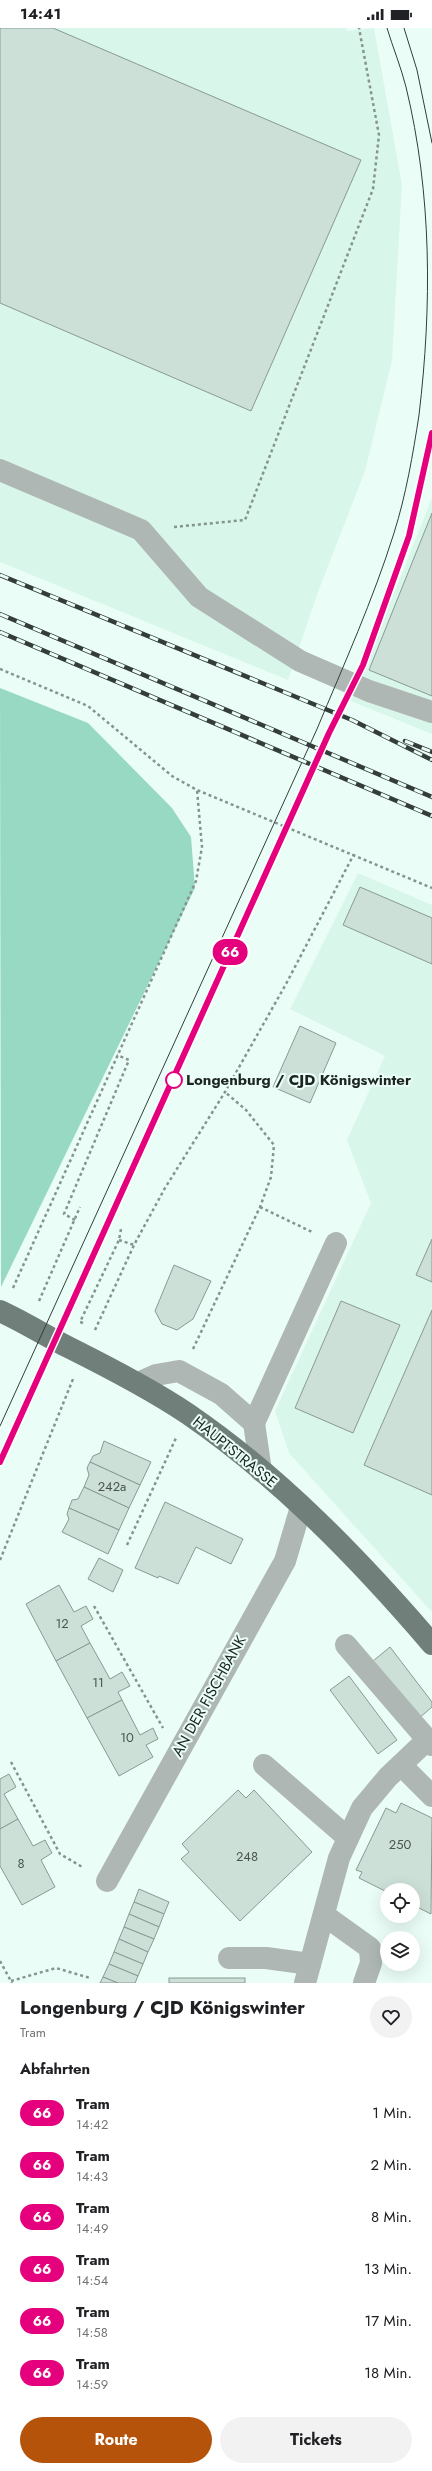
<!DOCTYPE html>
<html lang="de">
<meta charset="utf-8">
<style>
body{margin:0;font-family:Jost,sans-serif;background:#f2f2f2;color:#202124;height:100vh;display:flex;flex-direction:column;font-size:15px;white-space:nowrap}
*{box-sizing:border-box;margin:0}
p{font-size:13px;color:#757577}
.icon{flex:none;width:22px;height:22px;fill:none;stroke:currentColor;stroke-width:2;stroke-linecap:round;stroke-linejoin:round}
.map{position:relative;height:1955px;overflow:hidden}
.details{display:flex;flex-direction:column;background:#fff;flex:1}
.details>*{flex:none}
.badge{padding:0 8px;border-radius:13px;font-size:14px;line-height:26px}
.controls{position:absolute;left:380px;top:1855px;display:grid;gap:8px}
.controls a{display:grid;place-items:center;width:40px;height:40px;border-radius:50%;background:#fff;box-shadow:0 4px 16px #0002;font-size:20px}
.map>.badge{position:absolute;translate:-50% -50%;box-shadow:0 0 0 2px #fff}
h2{padding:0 20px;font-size:15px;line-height:36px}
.round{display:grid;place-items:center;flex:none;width:42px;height:42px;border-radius:21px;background:#f2f2f2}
.summary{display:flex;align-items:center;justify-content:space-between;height:68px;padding:0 20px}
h1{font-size:19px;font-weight:700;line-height:30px}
.primary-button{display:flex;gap:8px;margin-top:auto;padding:8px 20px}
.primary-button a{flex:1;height:46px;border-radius:24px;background:#b45309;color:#fff;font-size:16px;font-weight:700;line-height:46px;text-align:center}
.primary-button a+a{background:#f2f2f2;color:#202124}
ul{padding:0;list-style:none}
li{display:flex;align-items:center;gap:12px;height:52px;padding:0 20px}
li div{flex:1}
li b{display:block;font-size:15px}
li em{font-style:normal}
li .badge{min-width:44px;font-weight:700;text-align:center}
.status{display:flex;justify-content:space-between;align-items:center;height:28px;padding:0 20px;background:#fff;direction:ltr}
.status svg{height:11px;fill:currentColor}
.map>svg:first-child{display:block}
.built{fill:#d9f6eb}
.green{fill:#97d9c2}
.building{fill:#cce0d8;stroke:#889a93}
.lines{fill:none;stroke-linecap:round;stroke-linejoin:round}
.path{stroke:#85948f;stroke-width:2.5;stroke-dasharray:3 3;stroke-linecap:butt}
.minor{stroke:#aeb7b3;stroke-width:22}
.major{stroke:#707f79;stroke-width:22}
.tram{stroke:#343d3a;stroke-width:1}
.rail-casing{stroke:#343d3a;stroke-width:4.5}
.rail{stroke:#eafef7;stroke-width:3;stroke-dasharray:9;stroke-linecap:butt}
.line-casing{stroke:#fff;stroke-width:9}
.line{stroke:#e5007d;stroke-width:6}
.stop-dot{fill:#fff;stroke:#e5007d;stroke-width:2}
.labels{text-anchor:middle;stroke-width:4;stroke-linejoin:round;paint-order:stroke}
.number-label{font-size:13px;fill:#495450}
.stop-label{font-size:15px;font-weight:bold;fill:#1d2522;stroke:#eafef7;text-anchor:start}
.street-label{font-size:15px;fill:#1d2522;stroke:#eafef7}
</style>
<div class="status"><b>14:41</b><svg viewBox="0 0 49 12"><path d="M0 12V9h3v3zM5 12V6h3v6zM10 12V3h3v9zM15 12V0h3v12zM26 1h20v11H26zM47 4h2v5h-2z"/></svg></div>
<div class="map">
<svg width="432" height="1955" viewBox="0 0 432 1955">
<rect width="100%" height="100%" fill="#eafef7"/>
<g class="built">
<path d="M0,0H346L348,3L374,0L402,157L392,333L365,443L318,564L288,652L0,534Z"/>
<path d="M432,470V706L351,673Z"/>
<path d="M358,845L432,877V1584L289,1425L275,1383L371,1175L347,1112L385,1028L290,981Z"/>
</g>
<path class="green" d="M0,660L88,695L172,780L191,809L195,860L1,1259Z"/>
<g class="building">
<path d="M0,0H53L361,132L251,383L0,275Z"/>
<path d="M432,485V668L369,642Z"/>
<path d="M360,859L432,890V936L343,897Z"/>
<path d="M300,998L336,1015L310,1075L273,1059Z"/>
<path d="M432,1211V1254L416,1247Z"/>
<path d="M174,1237L211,1253L193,1291L177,1302L162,1296L155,1283Z"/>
<path d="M341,1273L400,1297L353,1405L295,1380Z"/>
<path d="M432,1282V1467L364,1437Z"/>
<path d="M104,1413L151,1434L140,1457L90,1434L93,1428L100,1425Z"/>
<path d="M90,1434L140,1457L129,1480L84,1459L89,1447L87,1440Z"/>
<path d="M84,1459L129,1480L119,1502L69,1480L72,1472L78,1471Z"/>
<path d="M165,1474L243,1511L231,1536L196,1519L178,1556L159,1548L158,1550L135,1540Z"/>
<path d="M69,1480L119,1502L108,1526L62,1504L69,1491L67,1486Z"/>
<path d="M99,1530L123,1542L113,1564L88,1551Z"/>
<path d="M59,1557L74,1584L86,1578L93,1591L81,1598L90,1615L56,1633L26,1576Z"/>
<path d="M90,1615L110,1651L122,1644L130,1658L118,1664L122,1672L87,1690L56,1633Z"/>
<path d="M390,1619L432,1674V1679L418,1691L373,1633Z"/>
<path d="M349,1648L397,1712L378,1726L330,1662Z"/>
<path d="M122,1672L140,1707L153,1700L158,1711L146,1717L153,1729L119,1748L87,1690Z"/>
<path d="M9,1746L16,1759L4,1766L18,1791L0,1801V1751Z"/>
<path d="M238,1762L246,1770L254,1762L312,1824L240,1893L181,1831L189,1824L182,1816Z"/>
<path d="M401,1775L432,1790L431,1886L413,1877V1862H387V1864L359,1850L362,1844L356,1842L386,1780L396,1785Z"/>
<path d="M18,1791L33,1818L45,1812L52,1825L41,1832L55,1859L22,1877L0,1838V1801Z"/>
<path d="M139,1861L169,1874L164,1886L134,1874Z"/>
<path d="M134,1874L164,1886L159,1899L129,1886Z"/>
<path d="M129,1886L159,1899L154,1911L124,1899Z"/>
<path d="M124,1899L154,1911L148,1924L119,1911Z"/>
<path d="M119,1911L148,1924L143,1936L114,1924Z"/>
<path d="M114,1924L143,1936L138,1948L109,1936Z"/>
<path d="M109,1936L138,1948L135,1955H118L103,1949Z"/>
<path d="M103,1949L118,1955H100Z"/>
<rect x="169" y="1950" width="76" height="5"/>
</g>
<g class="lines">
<g class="path">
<path d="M174,499L245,492L373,161L379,107L359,0"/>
<path d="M0,641L88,678L172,748L197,762L432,860"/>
<path d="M260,1179L312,1204"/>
<path d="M75,1192L64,1186L129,1032L117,1027"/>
<path d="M119,1212L134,1217"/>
<path d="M13,1260L196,853L202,819L197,762"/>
<path d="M39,1273L80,1179"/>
<path d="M83,1295L80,1294L119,1212L121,1201"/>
<path d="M95,1302L134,1217L165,1160L225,1064L286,956L354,826"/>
<path d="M193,1321L260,1179L271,1149L274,1117L246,1082L225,1064"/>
<path d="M127,1517L176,1410"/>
<path d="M0,1532L73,1351"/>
<path d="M94,1578L163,1700"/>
<path d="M11,1734L60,1826L84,1840"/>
<path d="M0,1933L12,1955"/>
<path d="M11,1953L56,1940L90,1950"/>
</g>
<g class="minor">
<path d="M0,442L141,502L199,569L300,633L369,663L432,684"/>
<path d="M138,1355L156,1347L179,1343L221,1366L254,1395L261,1443"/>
<path d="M254,1395L336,1215"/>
<path d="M346,1617L432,1717"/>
<path d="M264,1737L348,1810"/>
<path d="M401,1737L432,1768"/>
<path d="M107,1853L285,1533L301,1479"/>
<path d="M324,1887L370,1920L371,1935L364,1955"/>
<path d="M229,1930H266L310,1936"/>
<path d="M305,1955L339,1830L362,1780L388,1749L426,1713"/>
</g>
<path class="major" d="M0,1283C24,1294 46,1308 70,1320C110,1340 151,1361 188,1386C280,1449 360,1532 432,1616"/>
<g class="tram">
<path d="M404,0L417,42L432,115"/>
<path d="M0,1398L317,701C344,636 373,572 394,505C406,467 413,426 419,387C432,278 432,166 406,59C401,39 393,20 387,0"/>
<path d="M0,1434L329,705L363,637L409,508L432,405"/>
</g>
<defs>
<g id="rail">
<path d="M0,547L352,692L432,732"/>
<path d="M0,586L432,769"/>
<path d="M0,604L432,788"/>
<path d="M405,713L432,724"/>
</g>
</defs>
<use href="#rail" class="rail-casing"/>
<use href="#rail" class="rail"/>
</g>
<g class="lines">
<defs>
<path id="line" d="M0,1434L329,705L363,637L409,508L432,405"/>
</defs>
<use href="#line" class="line-casing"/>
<use href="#line" class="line"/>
</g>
<circle class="stop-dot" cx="174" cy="1052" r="8"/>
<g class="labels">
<g class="number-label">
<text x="112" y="1463">242a</text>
<text x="62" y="1600">12</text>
<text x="98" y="1659">11</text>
<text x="127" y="1714">10</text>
<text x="400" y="1821">250</text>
<text x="247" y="1833">248</text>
<text x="21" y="1840">8</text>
</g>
<g class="stop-label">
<text x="186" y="1057">Longenburg / CJD Königswinter</text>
</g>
<g class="street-label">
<text transform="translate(235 1424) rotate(39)" y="5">HAUPTSTRASSE</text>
<text transform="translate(209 1668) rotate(-61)" y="5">AN DER FISCHBANK</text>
</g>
</g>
</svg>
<div class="controls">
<a><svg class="icon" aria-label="locate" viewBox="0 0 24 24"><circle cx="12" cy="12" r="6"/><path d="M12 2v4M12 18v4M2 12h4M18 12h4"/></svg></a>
<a><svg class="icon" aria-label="layers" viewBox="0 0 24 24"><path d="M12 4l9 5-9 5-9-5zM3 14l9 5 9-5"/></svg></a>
</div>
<b class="badge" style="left:230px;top:924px;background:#e5007d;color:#fff">66</b>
</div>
<section class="details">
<div class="summary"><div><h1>Longenburg / CJD Königswinter</h1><p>Tram</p></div><a class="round"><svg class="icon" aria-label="heart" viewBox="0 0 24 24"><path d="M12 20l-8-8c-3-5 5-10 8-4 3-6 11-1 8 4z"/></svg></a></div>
<h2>Abfahrten</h2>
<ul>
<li><span class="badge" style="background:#e5007d;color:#fff">66</span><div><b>Tram</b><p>14:42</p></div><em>1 Min.</em></li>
<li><span class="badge" style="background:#e5007d;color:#fff">66</span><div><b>Tram</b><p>14:43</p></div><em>2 Min.</em></li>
<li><span class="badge" style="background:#e5007d;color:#fff">66</span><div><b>Tram</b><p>14:49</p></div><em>8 Min.</em></li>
<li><span class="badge" style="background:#e5007d;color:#fff">66</span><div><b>Tram</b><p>14:54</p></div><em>13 Min.</em></li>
<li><span class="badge" style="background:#e5007d;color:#fff">66</span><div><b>Tram</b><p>14:58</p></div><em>17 Min.</em></li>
<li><span class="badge" style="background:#e5007d;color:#fff">66</span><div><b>Tram</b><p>14:59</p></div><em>18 Min.</em></li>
</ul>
<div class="primary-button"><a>Route</a><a>Tickets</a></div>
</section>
